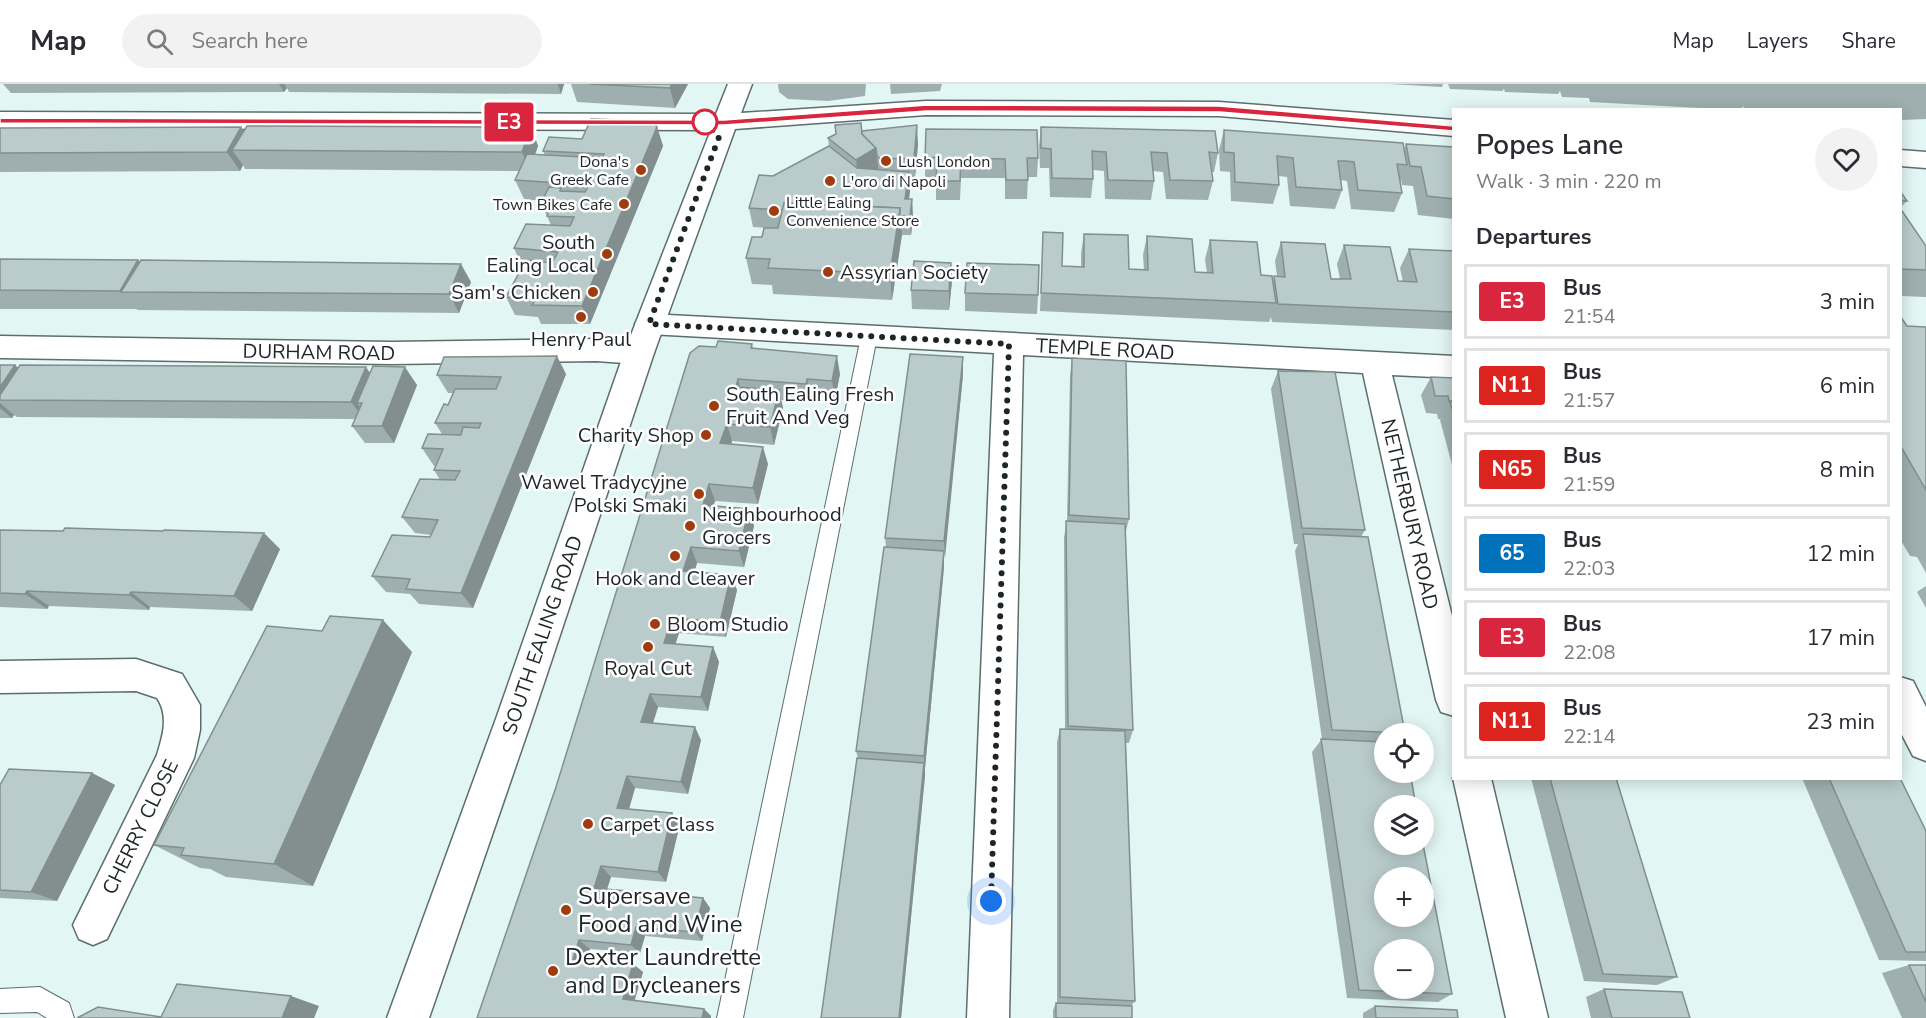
<!DOCTYPE html>
<meta charset="utf-8">
<style>
body{margin:0;font-family:"Nunito Sans",sans-serif;background:#f2f2f3;color:#2b2b33;height:100vh;display:flex;flex-direction:column;font-size:22px;white-space:nowrap}
*{box-sizing:border-box;margin:0}
p{font-size:20px;color:#7c7c81}
.icon{flex:none;width:33px;height:33px;fill:none;stroke:currentColor;stroke-width:2;stroke-linecap:round;stroke-linejoin:round}
.map{position:relative;flex:1;overflow:hidden}
.details{position:absolute;left:1452px;top:24px;width:450px;height:672px;display:flex;flex-direction:column;background:#fff;border-radius:0px;box-shadow:0 3px 15px #0003}
.details>*{flex:none}
.badge{padding:0 12px;border-radius:4px;font-size:21px;line-height:39px}
.fabs{position:absolute;left:1374px;top:639px;display:grid;gap:12px}
.fabs a{display:grid;place-items:center;width:60px;height:60px;border-radius:50%;background:#fff;box-shadow:0 3px 15px #0003;font-size:30px}
.you{position:absolute;width:30px;height:30px;margin:-15px;border:4px solid #fff;border-radius:50%;background:#1a73e8;box-shadow:0 0 0 9px #1a73e833}
.map>.badge{position:absolute;translate:-50% -50%;box-shadow:0 0 0 3px #fff}
h2{padding:0 24px;font-size:22px;line-height:54px}
.round{display:grid;place-items:center;flex:none;width:63px;height:63px;border-radius:32px;background:#f2f2f3}
.headline{display:flex;align-items:center;justify-content:space-between;height:102px;padding:0 24px}
h1{font-size:28px;font-weight:600;line-height:45px}
ul{padding:0;list-style:none}
li{display:flex;align-items:center;gap:18px;height:75px;margin:0 12px 9px;padding:0 12px;border:3px solid #e1e1e2;border-radius:0px}
li div{flex:1}
li b{display:block;font-size:22px}
li em{font-style:normal}
li .badge{min-width:66px;font-weight:700;text-align:center}
header{display:flex;align-items:center;gap:36px;box-sizing:border-box;height:84px;padding:0 30px;background:#fff;border-bottom:2px solid #e1e1e2}
header strong{font-size:28px}
nav{display:flex;gap:33px;margin-inline-start:auto;font-size:21px}
.search{width:420px;height:54px;background:#f2f2f3;display:flex;align-items:center;gap:15px;box-sizing:border-box;padding:0 21px;border-radius:33px;color:#7c7c81;font-size:22px}
.map>svg:first-child{display:block}
.lines{fill:none;stroke-linecap:round;stroke-linejoin:round}
.lane-casing{stroke:#5c6e6c;stroke-width:2}
.street-casing{stroke:#5c6e6c;stroke-width:3}
.secondary-casing{stroke:#5c6e6c;stroke-width:3}
.lane{fill:#fff;fill-rule:evenodd}
.street{fill:#fff;fill-rule:evenodd}
.secondary{fill:#fff;fill-rule:evenodd}
.wall{fill:#9fafaf}
.shaded-wall{fill:#828f8e}
.building{fill:#b9cccb;stroke:#828f8e;stroke-width:1.5;fill-rule:evenodd}
.line{fill:#d7263d;stroke:#fff;stroke-width:1.5}
.walk{stroke:#1e2525;stroke-width:6;stroke-dasharray:0 10.8}
.stop-dot{fill:#fff;stroke:#d7263d;stroke-width:3}
.poi-dot{fill:#a03b10;stroke:#fefefe;stroke-width:2}
.labels{text-anchor:middle;stroke-width:5;stroke-linejoin:round;paint-order:stroke}
.far-poi-label{font-size:16px;fill:#1e2525;stroke:#fefefe;text-anchor:start}
.poi-label{font-size:20px;fill:#1e2525;stroke:#fefefe;text-anchor:start}
.street-label{font-size:20px;fill:#1e2525;stroke:#fefefe}
.near-poi-label{font-size:24px;fill:#1e2525;stroke:#fefefe;text-anchor:start}
</style>
<header>
<strong>Map</strong>
<div class="search"><svg class="icon" aria-label="search" viewBox="0 0 24 24"><circle cx="10" cy="10" r="6"/><path d="M15 15l6 6"/></svg>Search here</div>
<nav><a>Map</a><a>Layers</a><a>Share</a></nav>
</header>
<div class="map">
<svg width="1926" height="934" viewBox="0 0 1926 934">
<rect width="100%" height="100%" fill="#e2f6f4"/>
<g class="lines">
<defs>
<g id="lane">
<path d="M869,247L875,249L877,253L743,934H717L861,253L863,249Z"/>
<path d="M40,903L69,919L74,934H47L37,928L0,929V905Z"/>
</g>
<g id="street">
<path d="M649,230L1454,272V294L1392,291L1454,540V632L1441,628L1436,616L1363,289L1023,271L1009,934H967L994,269L649,250L639,247L635,240L639,233Z"/>
<path d="M0,252L392,258L596,255L639,258L649,261L654,269L649,277L639,280L596,277L392,280L0,274Z"/>
<path d="M136,575L182,590L200,621V646L194,674L107,855L93,861L79,855L73,841L157,671C163,651 169,632 157,614L136,607L0,609V577Z"/>
<path d="M1900,593L1913,597L1926,623V677L1913,672L1900,647Z"/>
<path d="M1453,694H1491L1548,934H1506Z"/>
</g>
<g id="secondary">
<path d="M728,0H752L741,29L926,17L1219,18L1454,36V52L1219,32L926,31L735,45L654,269L533,632L429,934H387L497,632L624,269L711,46L0,44V28L716,30Z"/>
<path d="M1900,66L1926,68V84L1900,82Z"/>
</g>
</defs>
<use href="#lane" class="lane-casing"/>
<use href="#street" class="street-casing"/>
<use href="#secondary" class="secondary-casing"/>
<use href="#lane" class="lane"/>
<use href="#street" class="street"/>
<use href="#secondary" class="secondary"/>
</g>
<g class="wall">
<path d="M3,0H564L561,10L289,8L287,4L284,8L11,9Z"/>
<path d="M571,0H688L675,24L577,18Z"/>
<path d="M778,0H866L865,12L828,17L788,15L779,8Z"/>
<path d="M890,0H942L940,7L891,10Z"/>
<path d="M1389,0H1443L1442,3Z"/>
<path d="M1448,0H1926V35L1903,36L1900,33V26H1745L1743,22L1741,26H1736L1590,18L1589,14L1562,13L1560,7L1558,10L1505,8L1504,5L1502,7L1450,5Z"/>
<path d="M531,43L538,62L535,71H545L543,67L582,55L657,43L663,62L590,240H541L538,233L515,231L506,213L522,183L514,164L551,141L541,119L542,117L524,115L515,96L520,87L245,85L243,81L240,87L0,88V44L243,47Z"/>
<path d="M1041,43L1218,69L1214,88H1212L1213,97L1208,116L1166,115L1163,88L1153,87L1154,97L1151,116L1105,115L1104,87L1093,86V95L1091,114L1050,113L1049,84H1040L1039,62Z"/>
<path d="M1224,46L1404,65L1406,60L1454,63V135L1418,131L1413,102L1402,101L1401,95L1400,98L1402,109L1394,128L1351,125L1347,97L1340,96L1342,106L1335,125L1290,122L1287,93L1279,92H1278L1279,101L1273,120L1231,117L1230,88L1220,87L1219,66Z"/>
<path d="M862,47L918,60L915,93H909L910,107L909,115H912L913,134L911,151H902L892,216L773,210L772,201L752,200L746,174L767,144L753,143L749,124L829,62L828,54Z"/>
<path d="M925,74H1038L1037,93H1028L1027,115H1005V94H961L960,116H936V93H925Z"/>
<path d="M1900,107L1907,117L1900,124Z"/>
<path d="M1900,124L1926,162V213L1900,212Z"/>
<path d="M1043,148L1062,182L1081,183V169L1084,150L1129,185L1144,186L1143,171L1147,152L1195,188L1207,189L1205,175L1210,156L1273,198L1274,192H1277L1275,177L1281,158L1331,195H1340L1337,180L1344,161L1398,197L1403,198L1400,184L1409,165L1454,167V246L1272,238L1271,233L1269,238L1040,227Z"/>
<path d="M0,175L140,178L471,198L459,229L138,226L136,225H0Z"/>
<path d="M952,197L949,226L912,225L911,206Z"/>
<path d="M965,209L1038,211L1037,230L965,227Z"/>
<path d="M1900,232L1907,242L1926,243V489L1917,473L1910,472L1900,455Z"/>
<path d="M752,260L753,264L840,290L835,315L811,313L809,318L781,316L783,324L774,361L732,357L731,360L768,380L758,420L715,417L713,422L749,425L754,442L744,483L697,479L694,488L737,506L726,553L679,549L675,560L713,563L719,578L708,627L658,623L653,639L701,656L688,710L635,704L629,725L680,740L666,798L611,793L607,805L703,814L710,824L702,857L645,852L640,869L590,865L586,876L633,880L643,888L634,917L704,925L711,932L477,934L716,263Z"/>
<path d="M963,273V291L944,474V483L925,684V692L901,934H821L858,674L856,667L886,463L885,454Z"/>
<path d="M1072,274L1129,435L1125,451L1133,646L1129,659H1126L1135,917L1131,922L1132,934H1053V926L1056,919H1057V658L1060,645H1065L1064,453L1067,437L1070,292Z"/>
<path d="M0,281H15L18,284L370,289L417,301L394,359H365L352,342L355,335L17,333L14,331L12,334H0Z"/>
<path d="M1278,287L1365,446L1361,453L1405,649L1384,650V688L1452,910L1438,918L1347,914L1312,668L1322,655L1295,467L1298,460H1294L1271,305Z"/>
<path d="M566,290L473,524L419,520L410,510L386,508L372,492L430,453L431,451L415,449L402,433L440,396L434,386L436,382H434L422,364L442,350L435,339L448,321L453,309H448L437,291Z"/>
<path d="M1431,293L1454,294V388L1440,336L1441,335H1438L1437,330L1426,329L1421,311Z"/>
<path d="M0,446L280,465L252,527L150,523L149,526L49,522L47,525L0,523Z"/>
<path d="M1926,502V524L1917,508Z"/>
<path d="M412,568L313,802L226,793L210,785L200,784L154,761Z"/>
<path d="M92,689L115,701L57,817L0,814V701Z"/>
<path d="M1531,694H1616L1677,893L1657,901L1584,897Z"/>
<path d="M1802,694H1900L1926,747V877L1879,876Z"/>
<path d="M1909,881H1926V934H1902L1882,889Z"/>
<path d="M1604,905L1690,934H1591L1586,913Z"/>
<path d="M1375,922L1458,934H1363V929Z"/>
</g>
<g class="shaded-wall">
<path d="M279,0H284L287,4L284,8Z"/>
<path d="M558,0H564L561,10Z"/>
<path d="M672,0H688L675,24L670,4Z"/>
<path d="M917,41L918,60L915,93L914,74Z"/>
<path d="M241,43L253,62L232,66L243,81L240,87L227,68Z"/>
<path d="M531,43L538,62L529,87L522,68Z"/>
<path d="M657,43L663,62L590,240L582,222Z"/>
<path d="M876,64L879,91L859,103L856,76Z"/>
<path d="M909,88L910,107L906,134L905,115Z"/>
<path d="M912,115L913,134L911,151L910,132Z"/>
<path d="M900,124L902,150L892,216L890,190Z"/>
<path d="M138,176L154,194L121,208L136,225L120,207Z"/>
<path d="M951,179L952,197L949,226V207Z"/>
<path d="M461,180L471,198L459,229L449,210Z"/>
<path d="M557,272L566,290L473,524L461,509Z"/>
<path d="M837,272L840,290L835,315L832,297Z"/>
<path d="M963,273V291L945,474L944,457Z"/>
<path d="M15,281L34,299L0,316V303Z"/>
<path d="M366,283L378,301L357,319L366,331L364,335L351,318Z"/>
<path d="M405,283L417,301L394,359L382,342Z"/>
<path d="M738,295L742,313L736,303Z"/>
<path d="M807,295L811,313L809,318L806,300Z"/>
<path d="M779,306L783,324L774,361L770,343Z"/>
<path d="M0,319L14,331L12,334L0,324Z"/>
<path d="M727,340L732,357L726,377L720,359Z"/>
<path d="M763,363L768,380L758,420L753,404Z"/>
<path d="M709,400L715,417L709,437L703,421Z"/>
<path d="M749,425L754,442L744,483L739,467Z"/>
<path d="M264,449L280,465L252,527L234,512Z"/>
<path d="M691,463L697,479L690,503L683,487Z"/>
<path d="M944,467V483L925,684V692L901,934H899L924,679V672Z"/>
<path d="M731,491L737,506L726,553L720,538Z"/>
<path d="M27,507L49,522L47,525L25,510Z"/>
<path d="M131,508L150,523L149,526L129,511Z"/>
<path d="M672,534L679,549L671,574L664,559Z"/>
<path d="M383,536L412,568L313,802L274,780Z"/>
<path d="M713,563L719,578L708,627L701,613Z"/>
<path d="M650,610L658,623L649,651L641,638Z"/>
<path d="M695,643L701,656L688,710L681,698Z"/>
<path d="M92,689L115,701L57,817L31,808Z"/>
<path d="M627,692L635,704L626,735L617,724Z"/>
<path d="M672,729L680,740L666,798L658,788Z"/>
<path d="M601,782L611,793L604,814L594,804Z"/>
<path d="M703,814L710,824L702,857L695,848Z"/>
<path d="M636,843L645,852L640,869L631,861Z"/>
<path d="M579,856L590,865L584,884L573,875Z"/>
<path d="M633,880L643,888L633,922L623,915Z"/>
<path d="M291,912L319,922L314,934H282Z"/>
<path d="M704,925L711,932V934H702Z"/>
</g>
<g class="building">
<path d="M589,0H672L670,4Z"/>
<path d="M591,35L652,37L657,43L582,222L532,221L536,215L506,213L526,176L552,179L558,168L514,164L526,140L570,142L574,133L547,132L552,119H541L549,103L561,104L560,107L585,108L589,101L515,96L527,70L602,74L604,70L543,67L549,53L582,55Z"/>
<path d="M861,39L862,50L876,64L856,76L828,54L836,50L835,41Z"/>
<path d="M917,41L914,74L881,75L877,72L876,64L862,50V47Z"/>
<path d="M247,42L531,43L522,68L232,66Z"/>
<path d="M241,43L227,68L0,69V44Z"/>
<path d="M1041,43L1215,47L1218,69L1209,68L1213,97L1170,96L1167,69L1151,68L1154,97L1108,96L1106,68L1092,67L1093,95L1052,94L1051,65L1041,64Z"/>
<path d="M926,45L1037,46L1038,74H1027L1028,96H1006L1005,75L961,74L960,97H936L937,73L925,74Z"/>
<path d="M1224,46L1403,59L1407,81L1397,80L1402,109L1358,106L1354,78L1346,77H1338L1342,106L1296,103L1293,74L1277,72L1279,101L1235,98L1234,69L1224,68Z"/>
<path d="M1406,60L1454,63V115L1427,112L1421,83L1410,82Z"/>
<path d="M829,62L857,84L909,88L905,115H912L910,132H900V124L784,119L783,126L749,124L759,91L773,92Z"/>
<path d="M1900,107L1907,117L1900,116Z"/>
<path d="M784,119L900,124L890,190L768,184L770,175L746,174L752,153H762L764,144H778Z"/>
<path d="M1900,124L1926,162V186L1900,185Z"/>
<path d="M1043,148L1063,149L1062,182L1084,183V150L1128,151L1129,185L1148,186L1147,152L1192,155L1195,188L1213,189L1210,156L1257,158L1261,191L1272,192L1276,219L1041,209Z"/>
<path d="M1281,158L1325,160L1331,195H1351L1344,161L1390,163L1398,197L1417,198L1409,165L1454,167V228L1278,220L1274,192L1285,193Z"/>
<path d="M0,175L138,176L120,207L0,206Z"/>
<path d="M141,176L461,180L449,210L121,208Z"/>
<path d="M914,177L951,179L949,207L911,206Z"/>
<path d="M967,179L1039,181L1038,211L965,209Z"/>
<path d="M1900,232L1907,242L1926,243V406L1900,361Z"/>
<path d="M718,257L752,260L751,264L837,272L832,297L807,295L806,300L738,295L736,303L779,306L770,343L727,340L720,359L763,363L753,404L709,400L703,421L749,425L739,467L691,463L683,487L731,491L720,538L672,534L664,559L713,563L701,613L650,610L641,638L695,643L681,698L627,692L617,724L672,729L658,788L601,782L594,804L703,814L695,848L636,843L631,861L579,856L573,875L633,880L623,915L704,925L702,934H477L556,703L690,269L699,262L716,263Z"/>
<path d="M910,270L963,273L944,457L885,454Z"/>
<path d="M557,272L461,509L406,505L410,495L372,492L392,451L430,453L438,436L402,433L420,395L455,396L460,387L434,386L443,365L422,364L428,350L461,351L463,343L479,344L481,339H435L444,320L448,321L455,305H496L501,293L437,291L444,273Z"/>
<path d="M1072,274L1126,277L1129,435L1069,431Z"/>
<path d="M0,281H15L0,303Z"/>
<path d="M20,281L366,283L351,318L0,316V311Z"/>
<path d="M373,282L405,283L382,342H352L362,319H357Z"/>
<path d="M1278,287L1335,288L1365,446L1302,444Z"/>
<path d="M1431,293L1454,294V317H1449L1448,312H1435Z"/>
<path d="M1450,318H1454V331Z"/>
<path d="M1066,437L1125,440L1133,646L1068,642Z"/>
<path d="M65,444L163,447L164,446L264,449L234,512L131,508L129,511L27,507L25,510L0,509V446L63,447Z"/>
<path d="M1303,450L1368,453L1405,649L1332,646Z"/>
<path d="M884,463L944,467L924,672L856,667Z"/>
<path d="M330,532L383,536L274,780L181,771L184,764L154,761L267,542L322,547Z"/>
<path d="M1060,645L1125,647L1135,917L1060,913Z"/>
<path d="M1321,655L1384,658V688H1410L1416,722H1384V760H1423L1452,910L1359,906ZM1384,794H1424V832H1384ZM1384,866H1424V904H1384Z"/>
<path d="M857,674L924,679L899,934H821Z"/>
<path d="M9,685L92,689L31,808L0,806V701Z"/>
<path d="M1550,694H1616L1677,893L1603,890Z"/>
<path d="M1829,694H1900L1926,747V868H1906Z"/>
<path d="M1909,881H1926V918Z"/>
<path d="M177,900L291,912L282,934H77L98,923L161,933Z"/>
<path d="M1604,905L1682,908L1690,934H1612Z"/>
<path d="M1056,919L1132,922V934H1056Z"/>
<path d="M1375,922L1457,926L1458,934H1376Z"/>
</g>
<path class="line" d="M927,21L1219,22L1454,42L1458,44L1454,47L1219,28L927,27L724,41L0,39V34L724,36Z"/>
<g class="lines">
<path class="walk" d="M705,38L719,53L649,240L1009,260L991,817"/>
</g>
<circle class="stop-dot" cx="705" cy="38" r="12"/>
<g class="poi-dot">
<circle cx="886" cy="77" r="6"/>
<circle cx="641" cy="86" r="6"/>
<circle cx="830" cy="97" r="6"/>
<circle cx="624" cy="120" r="6"/>
<circle cx="774" cy="127" r="6"/>
<circle cx="607" cy="170" r="6"/>
<circle cx="828" cy="188" r="6"/>
<circle cx="593" cy="208" r="6"/>
<circle cx="581" cy="233" r="6"/>
<circle cx="714" cy="322" r="6"/>
<circle cx="706" cy="351" r="6"/>
<circle cx="699" cy="410" r="6"/>
<circle cx="690" cy="442" r="6"/>
<circle cx="675" cy="472" r="6"/>
<circle cx="655" cy="540" r="6"/>
<circle cx="648" cy="563" r="6"/>
<circle cx="588" cy="740" r="6"/>
<circle cx="566" cy="826" r="6"/>
<circle cx="553" cy="887" r="6"/>
</g>
<g class="labels">
<g class="far-poi-label">
<text x="629" y="83" text-anchor="end">Dona's<tspan x="629" dy="18">Greek Cafe</tspan></text>
<text x="898" y="83">Lush London</text>
<text x="842" y="103">L'oro di Napoli</text>
<text x="786" y="124">Little Ealing<tspan x="786" dy="18">Convenience Store</tspan></text>
<text x="612" y="126" text-anchor="end">Town Bikes Cafe</text>
</g>
<g class="poi-label">
<text x="595" y="165" text-anchor="end">South<tspan x="595" dy="23">Ealing Local</tspan></text>
<text x="840" y="195">Assyrian Society</text>
<text x="581" y="215" text-anchor="end">Sam's Chicken</text>
<text x="581" y="262" text-anchor="middle">Henry Paul</text>
<text x="726" y="317">South Ealing Fresh<tspan x="726" dy="23">Fruit And Veg</tspan></text>
<text x="694" y="358" text-anchor="end">Charity Shop</text>
<text x="687" y="405" text-anchor="end">Wawel Tradycyjne<tspan x="687" dy="23">Polski Smaki</tspan></text>
<text x="702" y="437">Neighbourhood<tspan x="702" dy="23">Grocers</tspan></text>
<text x="675" y="501" text-anchor="middle">Hook and Cleaver</text>
<text x="667" y="547">Bloom Studio</text>
<text x="648" y="591" text-anchor="middle">Royal Cut</text>
<text x="600" y="747">Carpet Class</text>
</g>
<g class="street-label">
<text transform="translate(1105 265) rotate(3)" y="7">TEMPLE ROAD</text>
<text transform="translate(319 268) rotate(1)" y="7">DURHAM ROAD</text>
<text transform="translate(1410 430) rotate(77)" y="7">NETHERBURY ROAD</text>
<text transform="translate(542 551) rotate(-71)" y="7">SOUTH EALING ROAD</text>
<text transform="translate(140 743) rotate(-64)" y="7">CHERRY CLOSE</text>
</g>
<g class="near-poi-label">
<text x="578" y="820">Supersave<tspan x="578" dy="28">Food and Wine</tspan></text>
<text x="565" y="881">Dexter Laundrette<tspan x="565" dy="28">and Drycleaners</tspan></text>
</g>
</g>
</svg>
<div class="fabs">
<a><svg class="icon" aria-label="locate" viewBox="0 0 24 24"><circle cx="12" cy="12" r="6"/><path d="M12 2v4M12 18v4M2 12h4M18 12h4"/></svg></a>
<a><svg class="icon" aria-label="layers" viewBox="0 0 24 24"><path d="M12 4l9 5-9 5-9-5zM3 14l9 5 9-5"/></svg></a>
<a>+</a>
<a>−</a>
</div>
<div class="you" style="left:991px;top:817px"></div>
<b class="badge" style="left:509px;top:38px;background:#d7263d;color:#fff">E3</b>
<section class="details">
<div class="headline"><div><h1>Popes Lane</h1><p>Walk · 3 min · 220 m</p></div><a class="round"><svg class="icon" aria-label="heart" viewBox="0 0 24 24"><path d="M12 20l-8-8c-3-5 5-10 8-4 3-6 11-1 8 4z"/></svg></a></div>
<h2>Departures</h2>
<ul>
<li><span class="badge" style="background:#d7263d;color:#fff">E3</span><div><b>Bus</b><p>21:54</p></div><em>3 min</em></li>
<li><span class="badge" style="background:#dc241f;color:#fff">N11</span><div><b>Bus</b><p>21:57</p></div><em>6 min</em></li>
<li><span class="badge" style="background:#dc241f;color:#fff">N65</span><div><b>Bus</b><p>21:59</p></div><em>8 min</em></li>
<li><span class="badge" style="background:#0072bc;color:#fff">65</span><div><b>Bus</b><p>22:03</p></div><em>12 min</em></li>
<li><span class="badge" style="background:#d7263d;color:#fff">E3</span><div><b>Bus</b><p>22:08</p></div><em>17 min</em></li>
<li><span class="badge" style="background:#dc241f;color:#fff">N11</span><div><b>Bus</b><p>22:14</p></div><em>23 min</em></li>
</ul>
</section>
</div>
